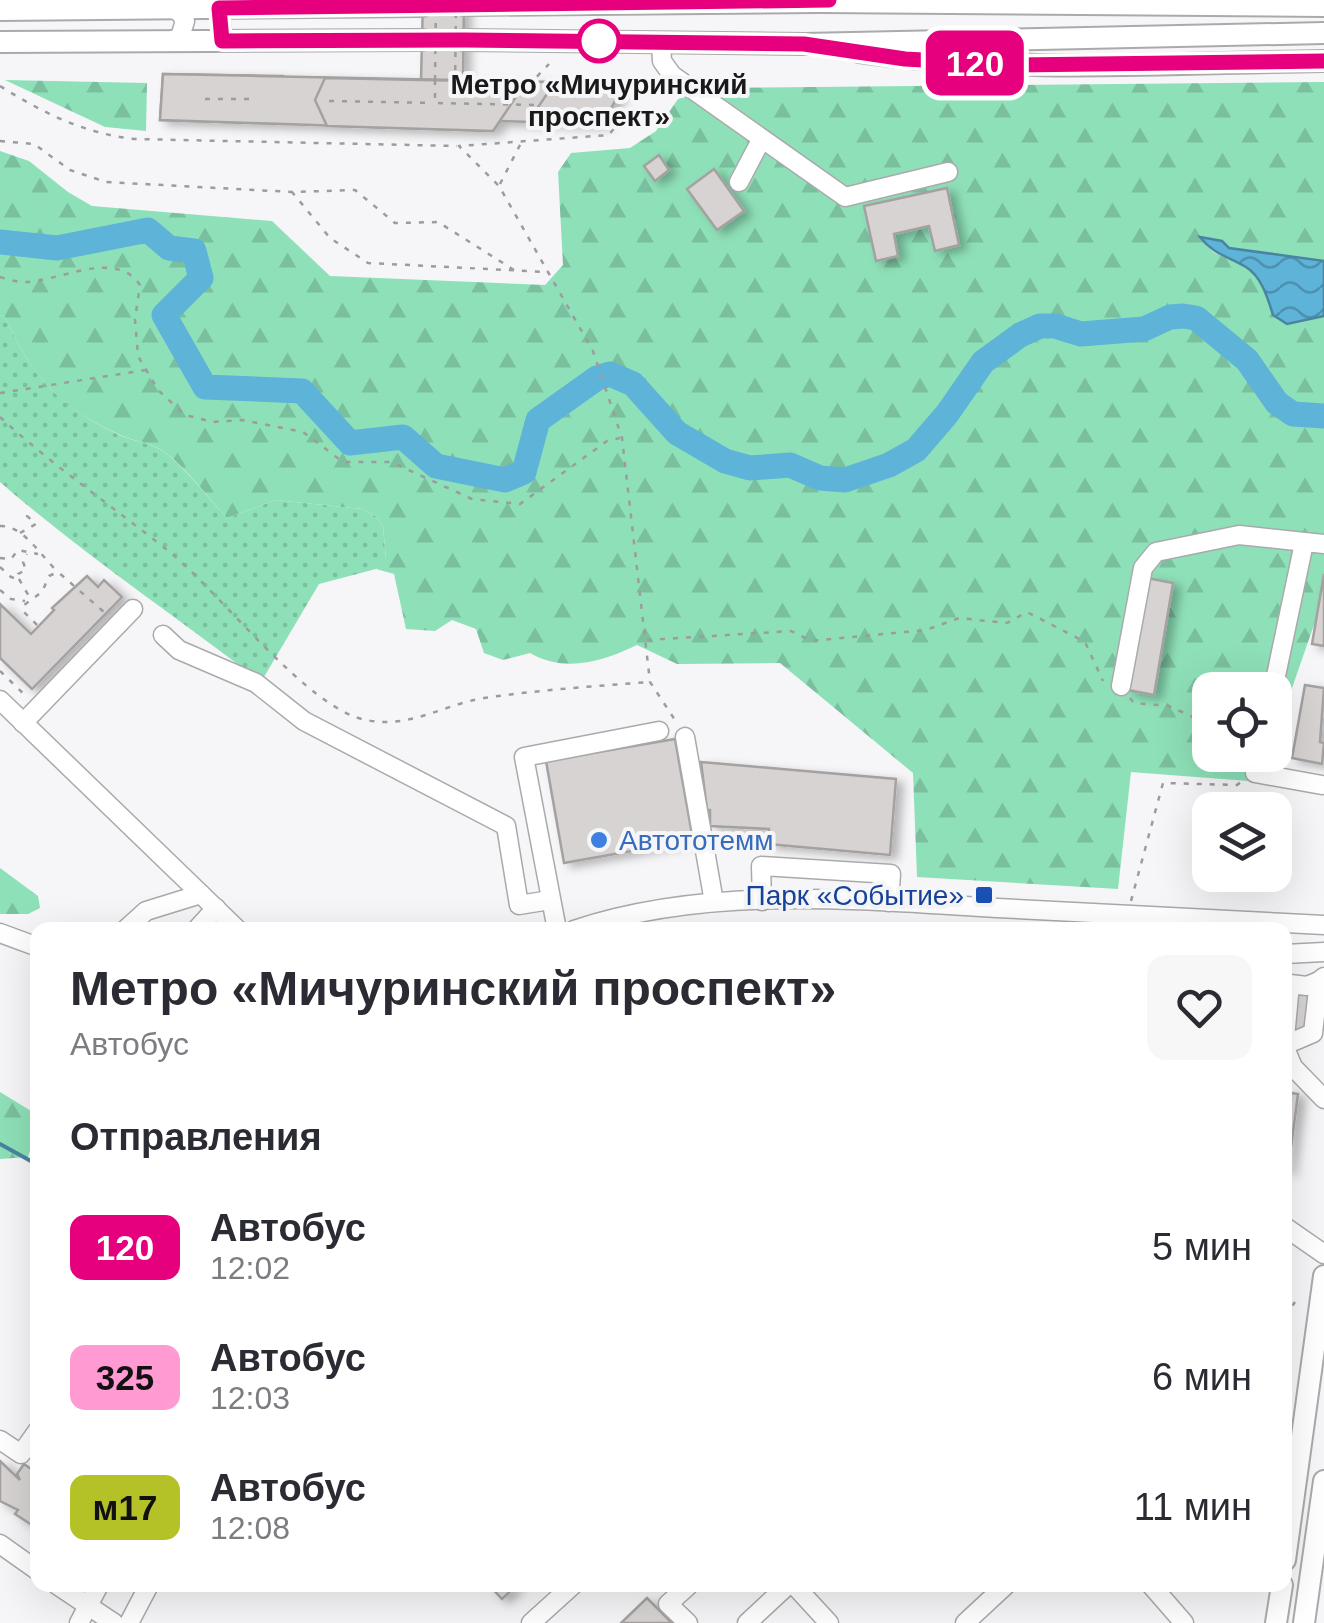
<!DOCTYPE html>
<html lang="ru">
<meta charset="utf-8">
<style>
body{margin:0;font-family:Arial,sans-serif;background:#f7f7f7;color:#2b2b33;height:100vh;display:flex;flex-direction:column;font-size:38px;white-space:nowrap}
*{box-sizing:border-box;margin:0}
p{font-size:32px;color:#7c7c81}
.icon{flex:none;width:55px;height:55px;fill:none;stroke:currentColor;stroke-width:2;stroke-linecap:round;stroke-linejoin:round}
.map{position:relative;flex:1;overflow:hidden}
.panel{position:absolute;left:30px;top:922px;width:1262px;height:670px;display:flex;flex-direction:column;background:#fff;border-radius:20px;box-shadow:0 10px 40px #0002}
.panel>*{flex:none}
.badge{padding:0 20px;border-radius:15px;font-size:35px;line-height:65px}
.controls{position:absolute;left:1192px;top:672px;display:grid;gap:20px}
.controls a{display:grid;place-items:center;width:100px;height:100px;border-radius:20px;background:#fff;box-shadow:0 10px 40px #0002;font-size:50px}
.map>.badge{position:absolute;translate:-50% -50%;box-shadow:0 0 0 5px #fff}
h2{padding:0 40px;font-size:38px;line-height:90px}
.round{display:grid;place-items:center;flex:none;width:105px;height:105px;border-radius:20px;background:#f7f7f7}
.headline{display:flex;align-items:center;justify-content:space-between;height:170px;padding:0 40px}
h1{font-size:48px;font-weight:800;line-height:75px}
ul{padding:0;list-style:none}
li{display:flex;align-items:center;gap:30px;height:130px;padding:0 40px}
li div{flex:1}
li b{display:block;font-size:38px}
li em{font-style:normal}
li .badge{min-width:110px;font-weight:700;text-align:center}
.map>svg:first-child{display:block}
.grass{fill:url(#grass-dots)}
.forest{fill:url(#forest-firs);fill-rule:evenodd}
.water{fill:url(#water-waves);stroke:#4985a0;stroke-width:2.5}
.lines{fill:none;stroke-linecap:round;stroke-linejoin:round}
.stream{stroke:#4985a0;stroke-width:4}
.river{stroke:#5eb3d9;stroke-width:25}
.building{fill:#d6d3d2;stroke:#a4a1a0;stroke-width:2.5;filter:url(#shadow)}
.major-tunnel{stroke:#d5d5d7;stroke-width:20;stroke-dasharray:20 10;stroke-linecap:butt}
.minor-casing{stroke:#aaaaac;stroke-width:21}
.major-casing{stroke:#aaaaac;stroke-width:24}
.path{stroke:#9c9c9e;stroke-width:2.5;stroke-dasharray:5 8;stroke-linecap:butt}
.minor{stroke:#fff;stroke-width:18}
.major{stroke:#fff;stroke-width:20}
.path-bridge{stroke:#9c9c9e;stroke-width:2.5;stroke-dasharray:5 8;stroke-linecap:butt}
.line-casing{stroke:#fff;stroke-width:22}
.line{stroke:#e6007e;stroke-width:15}
.stop-dot{fill:#fff;stroke:#e6007e;stroke-width:5}
.shop-dot{fill:#3f7fe0;stroke:#f6f6f8;stroke-width:4}
.transit-dot{fill:#1a4fb4;stroke:#f6f6f8;stroke-width:4}
.labels{text-anchor:middle;stroke-width:8;stroke-linejoin:round;paint-order:stroke}
.stop-label{font-size:28px;font-weight:bold;fill:#19191a;stroke:#f6f6f8}
.shop-label{font-size:28px;fill:#366cbe;stroke:#f6f6f8;text-anchor:start}
.transit-label{font-size:28px;fill:#164399;stroke:#f6f6f8;text-anchor:end}
</style>
<div class="map">
<svg width="1324" height="1623" viewBox="0 0 1324 1623">
<defs>
<pattern id="grass-dots" width="8" height="8" patternUnits="userSpaceOnUse" patternTransform="scale(2.5)"><rect width="8" height="8" fill="#8ee0b8"/><path d="M2 2h.1M6 6h.1" fill="none" stroke="#7ac09e" stroke-width="1.8" stroke-linecap="round"/></pattern>
<pattern id="forest-firs" width="22" height="20" patternUnits="userSpaceOnUse" patternTransform="scale(2.5)"><rect width="22" height="20" fill="#8ee0b8"/><path d="M5 1l3.5 6h-7zM16 11l3.5 6h-7z" fill="#7ac09e"/></pattern>
<pattern id="water-waves" width="16" height="10" patternUnits="userSpaceOnUse" patternTransform="scale(2.5)"><rect width="16" height="10" fill="#5eb3d9"/><path d="M0 5q4-4 8 0t8 0" fill="none" stroke="#4d91af"/></pattern>
<filter id="shadow"><feDropShadow dx="7" dy="4" stdDeviation="5" flood-color="#0004"/></filter>
</defs>
<rect width="100%" height="100%" fill="#f6f6f8"/>
<path class="grass" d="M0,315L5,317C32,377 59,406 119,435C133,441 150,443 163,451C181,463 210,500 227,518L276,500L362,509L377,517L383,527L386,559L376,569L319,584L261,682C174,615 83,554 0,482Z"/>
<g class="forest">
<path d="M5,80L147,83L146,131L105,127Z"/>
<path d="M1324,82V261L1229,248L1222,241L1202,238L1213,252L1250,269L1287,324L1324,316V596L1275,737V690H1210V755H1269L1261,782L1131,772L1118,889L917,877L913,773L780,663L677,664L637,645C602,662 565,673 530,653L503,660L484,653L476,629L452,620L435,631L406,629L394,574L376,569L386,558L383,527L377,517L362,509L276,500L227,518C210,500 182,463 163,451C151,443 133,441 120,435C59,407 32,377 5,317L0,315V151L29,161L68,192L92,206L272,221L330,276L545,285L563,265L558,172L571,153L630,148L656,131L678,99L711,88ZM714,170L743,211L717,230L687,189ZM947,189L959,245L935,250L929,226L894,234L898,256L876,261L865,206ZM1148,578L1173,583L1153,695L1128,690Z"/>
<path d="M0,868L38,896L40,908L28,914H0Z"/>
<path d="M0,1092L36,1114L35,1137L28,1157L0,1159Z"/>
</g>
<path class="water" d="M1200,237L1222,241L1229,248L1324,261V316L1287,324L1273,315C1268,299 1262,277 1246,267C1228,256 1214,255 1200,237Z"/>
<g class="lines">
<path class="stream" d="M0,1144L38,1165"/>
<path class="river" d="M0,242L57,248L148,230L169,248L194,251L201,278L164,315L205,387L302,391L350,443L403,437L436,466L505,480L524,472L538,420L597,378L610,374L633,384L677,433L725,461L750,468L790,465L820,478L845,480L889,465L916,450L947,414L983,362L1020,335L1040,326H1055L1081,334L1144,329L1170,317L1183,316L1196,318L1247,360L1277,403L1293,414L1324,416"/>
</g>
<g class="building">
<path d="M423,0H464L463,81L421,80Z"/>
<path d="M163,74L283,76L295,91V108L285,124L160,120Z"/>
<path d="M163,74L555,82L624,85L602,124L500,121L493,131L160,120Z"/>
<path d="M325,78L421,80L526,82L493,131L327,126L315,100Z"/>
<path d="M555,82L624,85L602,124L528,122Z"/>
<path d="M659,155L669,170L655,181L644,166Z"/>
<path d="M714,169L744,211L717,230L687,189Z"/>
<path d="M947,188L959,245L935,251L929,226L894,234L898,256L876,261L864,206Z"/>
<path d="M1324,574V646L1312,644Z"/>
<path d="M87,576L98,587L104,580L122,597L32,689L0,658V604L31,634L54,610L52,608Z"/>
<path d="M1147,578L1173,583L1154,695L1128,690Z"/>
<path d="M1305,685L1324,688L1320,742L1324,743L1322,764L1292,758Z"/>
<path d="M675,739L693,840L564,863L546,761Z"/>
<path d="M701,762L896,779L890,855L768,844L769,829L710,826V810H707Z"/>
<path d="M1295,990L1310,992L1305,1034L1289,1033Z"/>
<path d="M1285,1092L1298,1094L1288,1171H1285Z"/>
<path d="M0,1461L20,1480L17,1474L24,1464L38,1474V1529L15,1514L18,1510L0,1501Z"/>
<path d="M489,1585H517L502,1599Z"/>
<path d="M647,1598L672,1623H621Z"/>
</g>
<g class="lines">
<g class="major-tunnel">
<path d="M422,6L464,5"/>
<path d="M422,40H464"/>
</g>
<defs>
<g id="minor">
<path d="M219,0L222,41"/>
<path d="M168,8L179,11L185,21L180,37L169,42"/>
<path d="M661,42L662,61L672,75L845,197L948,172"/>
<path d="M739,182L761,140"/>
<path d="M163,635L179,650L256,683L304,721L506,826L519,905L550,900"/>
<path d="M1121,686L1143,568L1156,552L1239,535L1324,544"/>
<path d="M1273,690L1304,543"/>
<path d="M0,700L238,930"/>
<path d="M23,723L133,609"/>
<path d="M685,737L714,902"/>
<path d="M1259,755L1255,773L1322,785"/>
<path d="M762,901L761,866L891,874L889,902"/>
<path d="M125,930L146,911L201,894"/>
<path d="M196,930L216,908"/>
<path d="M557,930L524,757L659,731"/>
<path d="M574,930C708,885 858,900 997,908C1106,914 1215,920 1324,925"/>
<path d="M0,933L38,947"/>
<path d="M1285,954L1324,952"/>
<path d="M1285,1038L1290,984L1307,986L1319,981"/>
<path d="M1285,1045L1313,1033L1319,981L1324,977"/>
<path d="M1285,1048L1293,1067L1324,1099"/>
<path d="M1285,1227L1324,1254"/>
<path d="M0,1440L21,1454L38,1430"/>
<path d="M0,1544L38,1571"/>
<path d="M57,1585L114,1623"/>
<path d="M794,1585L829,1623"/>
<path d="M1151,1585L1184,1623"/>
<path d="M79,1623L99,1585"/>
<path d="M129,1623L149,1585"/>
<path d="M531,1623L573,1585"/>
<path d="M688,1623L668,1604L689,1585"/>
<path d="M747,1623L788,1585"/>
<path d="M965,1623L1006,1585"/>
</g>
<g id="major">
<path d="M464,5L819,2L1324,6"/>
<path d="M0,10L422,6"/>
<path d="M464,40L804,44L1324,33"/>
<path d="M0,42L422,40"/>
<path d="M860,52C1013,74 1170,63 1324,61"/>
<path d="M1285,1560L1324,1276"/>
<path d="M1276,1623L1282,1585"/>
<path d="M1304,1623L1324,1481"/>
</g>
</defs>
<use href="#minor" class="minor-casing"/>
<use href="#major" class="major-casing"/>
<g class="path">
<path d="M651,76L609,135L459,146L499,186L593,351L622,438L650,682L677,723"/>
<path d="M435,80V103L536,105"/>
<path d="M0,86C43,113 83,133 134,139L457,146"/>
<path d="M528,86L549,64"/>
<path d="M205,99H251"/>
<path d="M329,101L432,103"/>
<path d="M0,141L34,144L70,170L106,182L292,192"/>
<path d="M500,184L521,143"/>
<path d="M514,270L438,222L395,223L355,190L292,192L330,238L368,263L547,272"/>
<path d="M0,277C7,279 16,282 24,282C59,282 115,248 140,285L135,319L138,356L158,390L185,415L213,422L242,420L303,432L343,462H391L472,499L520,504L607,441L620,438"/>
<path d="M0,393L146,370"/>
<path d="M0,417C54,467 115,508 172,554C222,595 308,709 366,720C410,729 442,705 484,698C539,690 595,686 650,682"/>
<path d="M0,526C23,525 41,556 57,571"/>
<path d="M20,533L36,524L27,516L32,511"/>
<path d="M0,558L11,559L18,550L38,554"/>
<path d="M0,567L11,577L17,579L18,574L26,570L23,562L27,554"/>
<path d="M19,579L30,598"/>
<path d="M0,590L11,599L25,601"/>
<path d="M37,625L24,612V605L42,592L49,576L58,572L104,612"/>
<path d="M647,640L791,631L811,641L926,630L959,618L1007,623L1027,612L1085,642L1103,681"/>
<path d="M0,671L27,697"/>
<path d="M1130,698L1134,703L1169,706L1210,725"/>
<path d="M1131,901L1163,783L1237,785L1241,782"/>
<path d="M1285,1316L1295,1302"/>
</g>
<use href="#minor" class="minor"/>
<use href="#major" class="major"/>
<g class="path-bridge">
<path d="M456,0L455,92H469"/>
<path d="M435,80L436,0"/>
</g>
</g>
<g class="lines">
<defs>
<path id="line" d="M829,0L219,8L222,41L464,40L804,44L905,59L1014,65L1324,61"/>
</defs>
<use href="#line" class="line-casing"/>
<use href="#line" class="line"/>
</g>
<circle class="stop-dot" cx="599" cy="41" r="20"/>
<circle class="shop-dot" cx="599" cy="840" r="10"/>
<rect class="transit-dot" x="974" y="885" width="20" height="20" rx="5"/>
<g class="labels">
<g class="stop-label">
<text x="599" y="94">Метро «Мичуринский<tspan x="599" dy="32">проспект»</tspan></text>
</g>
<g class="shop-label">
<text x="619" y="850">Автототемм</text>
</g>
<g class="transit-label">
<text x="964" y="905">Парк «Событие»</text>
</g>
</g>
</svg>
<div class="controls">
<a><svg class="icon" aria-label="locate" viewBox="0 0 24 24"><circle cx="12" cy="12" r="6"/><path d="M12 2v4M12 18v4M2 12h4M18 12h4"/></svg></a>
<a><svg class="icon" aria-label="layers" viewBox="0 0 24 24"><path d="M12 4l9 5-9 5-9-5zM3 14l9 5 9-5"/></svg></a>
</div>
<b class="badge" style="left:975px;top:63px;background:#e6007e;color:#fff">120</b>
<section class="panel">
<div class="headline"><div><h1>Метро «Мичуринский проспект»</h1><p>Автобус</p></div><a class="round"><svg class="icon" aria-label="heart" viewBox="0 0 24 24"><path d="M12 20l-8-8c-3-5 5-10 8-4 3-6 11-1 8 4z"/></svg></a></div>
<h2>Отправления</h2>
<ul>
<li><span class="badge" style="background:#e6007e;color:#fff">120</span><div><b>Автобус</b><p>12:02</p></div><em>5 мин</em></li>
<li><span class="badge" style="background:#ff9ad2;color:#111">325</span><div><b>Автобус</b><p>12:03</p></div><em>6 мин</em></li>
<li><span class="badge" style="background:#b4c227;color:#111">м17</span><div><b>Автобус</b><p>12:08</p></div><em>11 мин</em></li>
</ul>
</section>
</div>
